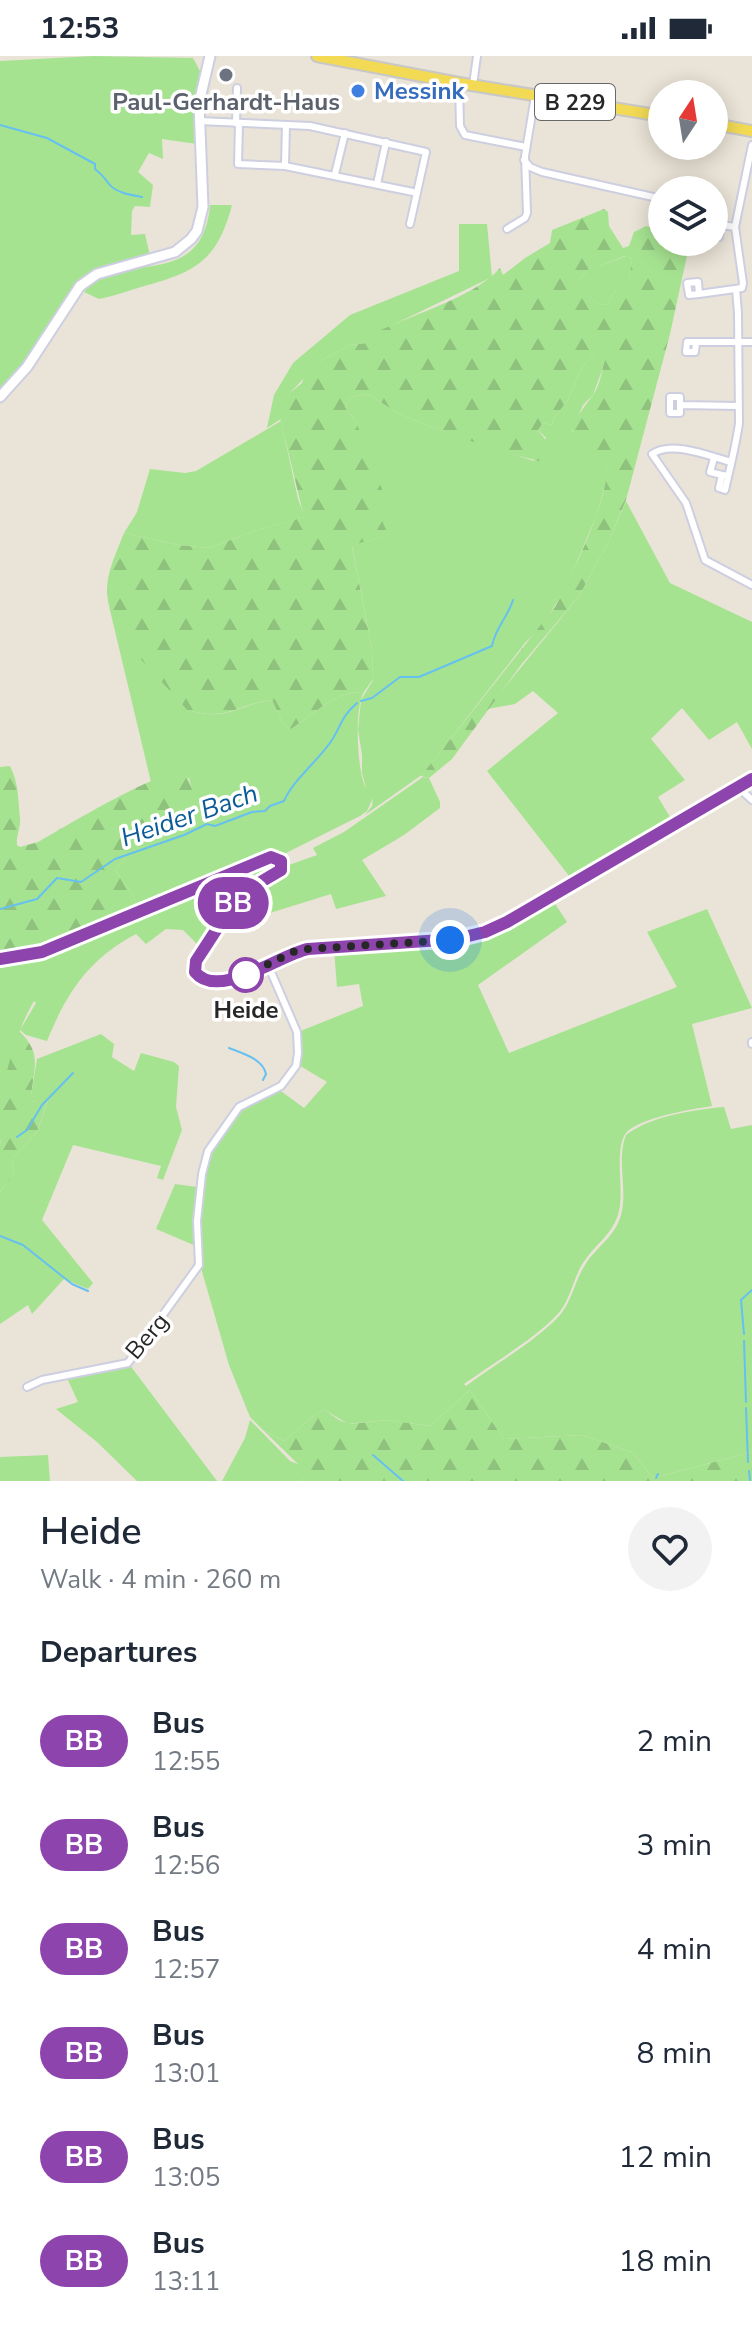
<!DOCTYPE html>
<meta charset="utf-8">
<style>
body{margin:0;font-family:"Nunito Sans",sans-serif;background:#f2f2f3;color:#1f2937;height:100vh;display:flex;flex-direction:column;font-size:30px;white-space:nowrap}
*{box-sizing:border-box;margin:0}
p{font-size:26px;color:#747a83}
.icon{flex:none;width:44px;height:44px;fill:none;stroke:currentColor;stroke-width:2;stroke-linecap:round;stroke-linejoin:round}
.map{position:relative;height:1425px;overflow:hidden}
.panel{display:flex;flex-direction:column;background:#fff;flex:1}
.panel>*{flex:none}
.badge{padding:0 16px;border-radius:26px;font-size:28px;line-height:52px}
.needle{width:52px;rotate:12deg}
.controls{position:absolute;left:648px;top:24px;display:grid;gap:16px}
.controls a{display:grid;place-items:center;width:80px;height:80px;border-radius:50%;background:#fff;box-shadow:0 4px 20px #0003;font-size:40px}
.you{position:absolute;width:40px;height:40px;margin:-20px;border:6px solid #fff;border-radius:50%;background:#1a73e8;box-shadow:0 0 0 12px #1a73e833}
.map>.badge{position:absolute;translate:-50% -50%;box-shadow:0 0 0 4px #fff}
h2{padding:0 40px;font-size:30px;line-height:72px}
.round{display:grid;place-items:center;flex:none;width:84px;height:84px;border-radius:42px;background:#f2f2f3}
.overview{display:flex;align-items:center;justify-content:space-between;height:136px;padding:0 40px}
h1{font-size:38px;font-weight:600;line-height:60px}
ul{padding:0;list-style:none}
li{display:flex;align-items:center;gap:24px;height:104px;padding:0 40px}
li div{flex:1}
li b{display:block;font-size:30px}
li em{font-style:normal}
li .badge{min-width:88px;font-weight:700;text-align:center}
.status{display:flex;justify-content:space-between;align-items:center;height:56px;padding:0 40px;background:#fff;direction:ltr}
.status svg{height:22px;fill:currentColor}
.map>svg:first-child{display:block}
.grass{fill:#a6e391}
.forest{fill:url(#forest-firs);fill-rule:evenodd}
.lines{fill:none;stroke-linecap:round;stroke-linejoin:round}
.stream{stroke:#66c0f0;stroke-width:2}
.minor-casing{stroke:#cdcfe1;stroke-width:10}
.secondary-casing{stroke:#cdcfe1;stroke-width:13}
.primary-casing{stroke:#c7c7c7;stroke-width:14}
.minor{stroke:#fff;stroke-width:6}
.secondary{stroke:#fff;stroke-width:9}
.primary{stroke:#f2da54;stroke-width:10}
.line-casing{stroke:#fff;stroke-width:18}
.line{stroke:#8e44ad;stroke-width:12}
.walk{stroke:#272727;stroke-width:8;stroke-dasharray:0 14.4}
.worship-dot{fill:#6b7280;stroke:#fff;stroke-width:3}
.shop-dot{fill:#3f7fe0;stroke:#fff;stroke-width:3}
.stop-dot{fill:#fff;stroke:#8e44ad;stroke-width:4}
.labels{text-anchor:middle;stroke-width:7;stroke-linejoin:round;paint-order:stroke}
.shield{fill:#fff;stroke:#686868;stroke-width:2}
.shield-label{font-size:22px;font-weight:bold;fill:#272727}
.shop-label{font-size:24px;font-weight:bold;fill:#366cbe;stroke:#fff;text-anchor:start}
.worship-label{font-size:24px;font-weight:bold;fill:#5b616d;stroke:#fff}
.stop-label{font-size:24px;font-weight:bold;fill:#272727;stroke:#fff}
.street-label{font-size:24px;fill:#272727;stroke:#fff}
.water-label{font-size:26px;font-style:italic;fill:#0a5b97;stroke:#fff}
</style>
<div class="status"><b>12:53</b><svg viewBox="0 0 49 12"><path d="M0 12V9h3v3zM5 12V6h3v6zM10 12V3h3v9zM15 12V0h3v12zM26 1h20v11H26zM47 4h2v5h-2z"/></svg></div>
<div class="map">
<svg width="752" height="1425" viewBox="0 0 752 1425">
<defs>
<pattern id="forest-firs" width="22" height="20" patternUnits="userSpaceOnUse" patternTransform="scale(2)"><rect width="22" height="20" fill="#a6e391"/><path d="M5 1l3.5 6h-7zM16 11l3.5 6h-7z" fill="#8fc37d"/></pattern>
</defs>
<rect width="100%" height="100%" fill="#eae3d7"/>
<g class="grass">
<path d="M94,0L193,2L200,15L197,35V88L162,83L163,103L149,97L138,116L153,129L150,151L135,150L132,155L131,179L145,178L150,200L109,210L96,216L0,339V5Z"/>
<path d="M210,149H232C217,206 195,216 141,231C127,235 114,240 99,243L84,236C116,191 202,239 210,149Z"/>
<path d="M459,168H487L492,221L368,281V287L351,289L320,305L291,336L281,363L267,372L274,339L293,307L350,259L459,215Z"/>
<path d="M626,200L632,203L629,223L615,235L607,249C593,248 584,236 576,226L592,210H600Z"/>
<path d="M630,256L625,272L606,303L593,339L583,349L572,375L606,410L608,419L597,458L566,532L542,570L525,587L423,718L365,759L372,750L373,742L367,755L360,760L284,798L272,796L139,853L130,835L115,814L127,801L125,793L165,777L173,755L193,738L189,722L164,721L151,726L109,550L128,586L188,654C229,666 235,649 272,644L284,670L291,673C312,659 337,634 364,636C354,651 357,717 366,732L362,717V699L358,674L361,644L373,624L372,593L352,490C363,483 378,486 386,476L381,467L356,366L345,351L351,341L368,338L399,358L434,372L534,405L546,382L538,374L543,367L552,369L554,362L568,344L580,314Z"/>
<path d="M281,365L298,443L305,461L257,474L209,492L178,489L124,477L137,456L150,413L185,417L196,415Z"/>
<path d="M626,445L670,527L752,566V693L737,666L709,684L682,652L651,683L685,724L658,741L673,766L573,825L487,715L558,657L533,635L515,648L487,653L579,540L609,485Z"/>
<path d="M423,721L429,722L440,746V752L404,779L362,804L386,840L336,853L331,838L257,861L249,835L280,820L289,809L317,799L313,792L344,776Z"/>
<path d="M267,805L276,806V813L248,829L205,886L199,890L183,874L166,873L146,888L136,878C89,903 67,936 47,985L26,979L20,974L36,947L34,945C5,995 8,1034 0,1089V903Z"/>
<path d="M552,843L567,866L478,929L509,997L677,931L647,876L707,853L752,952L692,968L712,1050C692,1053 638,1062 626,1077C614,1092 624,1135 619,1155C614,1177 597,1187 585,1204C574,1219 572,1239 561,1254C544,1277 489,1310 464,1328L466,1330C495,1308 535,1286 560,1259C572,1245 575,1224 585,1209C596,1191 615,1181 621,1159C628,1133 616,1104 626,1079C651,1060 692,1054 724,1051L731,1073L752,1069V1396L653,1422L633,1397L583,1379L504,1383L470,1334L430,1370L387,1364L348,1368L325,1354L317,1357L284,1385L263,1374L250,1361L229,1309L201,1212L198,1166L207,1102L235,1058L253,1044L278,1033L304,1052L327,1026L297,1008L298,976L363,950L359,928L337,931L334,893L457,885Z"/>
<path d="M101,978L114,988L112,1001L134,1015L141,997L174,1006L179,1010L176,1051L182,1074L163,1124L157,1122L161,1110L73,1089L42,1164L93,1227L88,1233L64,1223L32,1258L28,1249L0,1268V1136L14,1118L12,1103L37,1076L48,1044L30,1046L37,1003Z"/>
<path d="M175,1128L197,1131L196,1190L156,1173Z"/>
<path d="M129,1308L217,1425H137L97,1386L56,1353L78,1346L67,1322Z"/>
<path d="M250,1364L290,1405L300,1409L293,1412L304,1425H222L245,1382Z"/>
<path d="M48,1399L50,1425H0V1401Z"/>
</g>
<g class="forest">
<path d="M604,153L608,156L609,170L623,192L629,190L634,176L646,170L662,174V186H690L670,278L626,444L609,485L579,540L521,609L452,703L429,722L421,720L555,551C569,526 612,436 606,410C597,408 591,404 584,398C560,376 579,359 593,339C601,328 601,314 606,302C612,286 625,275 629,258L580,314L568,344L554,362L552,369L543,367L538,374L552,392L549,403L543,406L499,395L434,372L399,358L368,338L351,341L345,351L356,366L390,454L380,460L387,476C378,486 363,483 352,491L372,593L373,623L364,636C337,634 312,659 291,673L284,670L272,644C235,648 229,666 187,654C161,622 109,580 107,537C106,517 117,495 124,477L178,489L209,492L257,474L304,461L280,362L283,352L291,336L302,327L305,318L320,305L351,289L367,287V281C405,260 473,243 500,212L503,219L525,202L550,187L552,174ZM625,200L632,203L629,222L615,235L607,249C593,248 584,236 577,225L592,210H600Z"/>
<path d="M10,710C19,727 18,745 20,762C21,771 16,779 17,789L20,791L38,786C63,772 163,711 185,716L194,738L185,748L173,755L171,774L126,793L127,801L115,814L130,835L140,854L42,896L0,903V711Z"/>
<path d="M18,974C45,999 32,1014 31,1046L48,1043L37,1076L12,1103L14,1118L0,1136V1090L5,1022Z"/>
<path d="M470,1334L504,1383L583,1379L633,1397L653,1422L752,1396V1425H304L292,1412L299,1409L263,1374L284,1385L317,1357L325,1354L339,1364L350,1368L387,1364L430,1370Z"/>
</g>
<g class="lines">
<g class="stream">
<path d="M0,69L47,82L95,108V113C103,119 104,121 109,128C116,137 132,139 142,141"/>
<path d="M361,645L372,642L400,621H419L492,590C495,572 508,561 513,544"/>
<path d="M0,853L37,843L57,822L81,826L115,803L184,779L207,768L215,770L252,756L265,755L270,750L284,745C293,724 319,704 332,684C342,668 341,661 357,647"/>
<path d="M229,992C242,997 263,1003 266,1018L263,1024"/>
<path d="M17,1081L27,1074L42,1049L73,1017"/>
<path d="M0,1180L23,1189L72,1228L88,1235"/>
<path d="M744,1278L741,1244L752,1234"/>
<path d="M744,1285L746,1346"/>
<path d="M746,1352L748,1406"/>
<path d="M373,1399L403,1425"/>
<path d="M749,1415L750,1424"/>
<path d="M656,1422L658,1418"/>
</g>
<defs>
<g id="minor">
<path d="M459,27L460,70L465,79L526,91"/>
<path d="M473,29L477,0"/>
<path d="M199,65L310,70L426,96L410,168"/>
<path d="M236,67L237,32"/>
<path d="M239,67L238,108L285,110L286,69"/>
<path d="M524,104L530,111L542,116L662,143"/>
<path d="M285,110L413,136"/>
<path d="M335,118L345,77"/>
<path d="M377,128L386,86"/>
<path d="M714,168L735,171"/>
<path d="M507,173L525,162L527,157L525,100L535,40"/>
<path d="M714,181H719L721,169"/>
<path d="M699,238L689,239L687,227L698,226L699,238L742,232L743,227L735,171L752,89"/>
<path d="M696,287L695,296H686L687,286H752"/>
<path d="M680,349V357H670V341H680V349L738,350"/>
<path d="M714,402L710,416L722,419"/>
<path d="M731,406C709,400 672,384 652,398L686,447L705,504L752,529"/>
<path d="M728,420L722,419L719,432L725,434C730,412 736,389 739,367L738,257L736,233"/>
<path d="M738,731L752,744"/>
<path d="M752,986V988"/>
<path d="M27,1331L42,1324L128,1307L199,1209L197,1165L202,1118L208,1095L239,1051L281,1030L296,1010L298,997L297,976L268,909"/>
</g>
<g id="secondary">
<path d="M0,341L27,311L80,230L97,218L175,196L191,183L197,175L203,151L199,47L210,0"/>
<path d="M0,903L42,896L271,801L281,805V814L243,835L235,843L198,902L195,913L200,921C238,937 273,899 308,893L456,883L485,876L507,866L752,723"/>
</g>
<g id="primary">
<path d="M317,0L459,27L662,60"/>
<path d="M714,68L752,75"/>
</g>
</defs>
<use href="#minor" class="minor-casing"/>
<use href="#secondary" class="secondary-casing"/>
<use href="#primary" class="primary-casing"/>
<use href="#minor" class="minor"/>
<use href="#secondary" class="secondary"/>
<use href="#primary" class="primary"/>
</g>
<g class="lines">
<defs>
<path id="line" d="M0,903L42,896L271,801L281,805V814L239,839L196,905L195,916C218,945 281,898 308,893L456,883L485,876L507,866L752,723"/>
</defs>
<use href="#line" class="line-casing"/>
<use href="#line" class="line"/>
<path class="walk" d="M246,919L244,920L293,896L308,893L450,884"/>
</g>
<circle class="worship-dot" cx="226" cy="19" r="8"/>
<circle class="shop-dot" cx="358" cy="35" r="8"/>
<circle class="stop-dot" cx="246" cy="919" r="16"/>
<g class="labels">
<rect class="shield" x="535" y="28" width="80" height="36" rx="6"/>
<g class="shield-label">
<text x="575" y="54">B 229</text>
</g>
<g class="shop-label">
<text x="374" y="43">Messink</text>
</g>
<g class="worship-label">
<text x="226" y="54">Paul-Gerhardt-Haus</text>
</g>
<g class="stop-label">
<text x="246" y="962">Heide</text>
</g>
<g class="street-label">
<text transform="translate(147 1280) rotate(-50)" y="8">Berg</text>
</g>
<g class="water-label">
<text transform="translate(189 759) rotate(-19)" y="9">Heider Bach</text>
</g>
</g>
</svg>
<div class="controls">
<a><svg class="needle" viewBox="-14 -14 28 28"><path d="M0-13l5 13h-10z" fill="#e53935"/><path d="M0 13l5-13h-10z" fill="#747a83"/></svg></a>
<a><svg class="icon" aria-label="layers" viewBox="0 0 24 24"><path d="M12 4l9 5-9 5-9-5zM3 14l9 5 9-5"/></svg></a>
</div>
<div class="you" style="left:450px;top:884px"></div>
<b class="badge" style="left:233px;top:847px;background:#8e44ad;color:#fff">BB</b>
</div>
<section class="panel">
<div class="overview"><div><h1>Heide</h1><p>Walk · 4 min · 260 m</p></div><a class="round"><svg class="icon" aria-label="heart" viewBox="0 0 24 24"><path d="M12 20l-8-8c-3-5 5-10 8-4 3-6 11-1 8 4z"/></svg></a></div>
<h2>Departures</h2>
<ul>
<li><span class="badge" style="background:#8e44ad;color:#fff">BB</span><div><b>Bus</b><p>12:55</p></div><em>2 min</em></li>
<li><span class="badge" style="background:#8e44ad;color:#fff">BB</span><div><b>Bus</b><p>12:56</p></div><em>3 min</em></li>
<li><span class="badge" style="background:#8e44ad;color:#fff">BB</span><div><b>Bus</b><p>12:57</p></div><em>4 min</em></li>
<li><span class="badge" style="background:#8e44ad;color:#fff">BB</span><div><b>Bus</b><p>13:01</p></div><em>8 min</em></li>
<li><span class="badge" style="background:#8e44ad;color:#fff">BB</span><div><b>Bus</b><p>13:05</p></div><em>12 min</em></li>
<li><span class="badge" style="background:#8e44ad;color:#fff">BB</span><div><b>Bus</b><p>13:11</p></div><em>18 min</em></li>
</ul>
</section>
